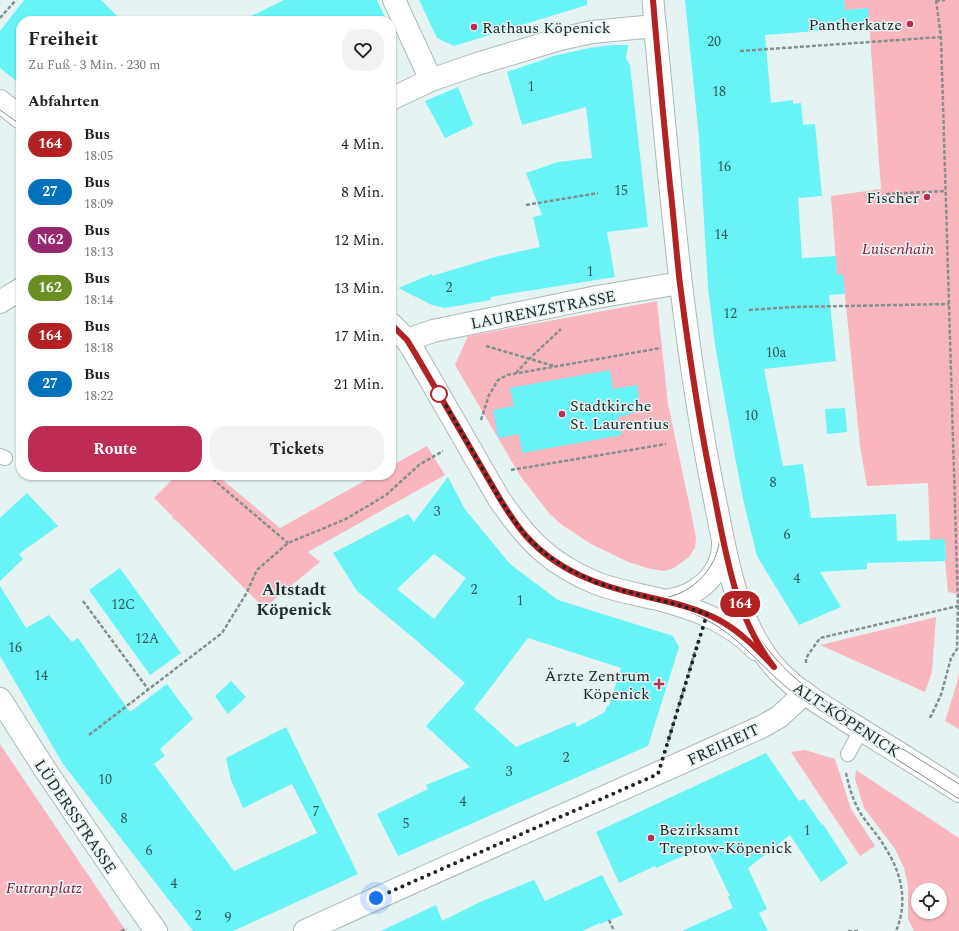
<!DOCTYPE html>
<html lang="de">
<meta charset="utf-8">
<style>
body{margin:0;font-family:Spectral,serif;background:#f2f2f2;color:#222;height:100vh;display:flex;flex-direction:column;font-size:15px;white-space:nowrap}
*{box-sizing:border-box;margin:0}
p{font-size:13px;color:#767676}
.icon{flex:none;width:22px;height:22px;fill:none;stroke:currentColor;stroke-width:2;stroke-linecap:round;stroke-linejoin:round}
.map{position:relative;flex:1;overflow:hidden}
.sheet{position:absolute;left:16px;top:16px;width:380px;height:464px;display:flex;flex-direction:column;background:#fff;border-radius:16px;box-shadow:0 1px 3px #0004}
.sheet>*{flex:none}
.badge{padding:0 8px;border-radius:13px;font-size:14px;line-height:26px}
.tools{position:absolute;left:911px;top:883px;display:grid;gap:8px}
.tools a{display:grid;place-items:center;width:36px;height:36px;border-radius:50%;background:#fff;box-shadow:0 1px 3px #0004;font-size:20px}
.you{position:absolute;width:20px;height:20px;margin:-10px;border:3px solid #fff;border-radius:50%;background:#1a73e8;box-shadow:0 0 0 6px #1a73e833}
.map>.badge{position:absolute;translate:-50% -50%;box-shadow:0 0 0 2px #fff}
h2{padding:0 12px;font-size:15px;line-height:36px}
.round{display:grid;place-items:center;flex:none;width:42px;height:42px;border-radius:16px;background:#f2f2f2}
.summary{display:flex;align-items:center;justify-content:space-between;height:68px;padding:0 12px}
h1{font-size:19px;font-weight:700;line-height:30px}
.action{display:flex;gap:8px;margin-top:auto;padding:8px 12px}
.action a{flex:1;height:46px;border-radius:16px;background:#bc2c53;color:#fff;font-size:16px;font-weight:700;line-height:46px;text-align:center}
.action a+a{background:#f2f2f2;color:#222}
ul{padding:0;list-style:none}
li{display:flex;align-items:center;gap:12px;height:48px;padding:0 12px}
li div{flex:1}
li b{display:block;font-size:15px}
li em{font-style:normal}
li .badge{min-width:44px;font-weight:700;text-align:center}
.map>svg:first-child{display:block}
.green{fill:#fab6bf;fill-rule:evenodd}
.building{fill:#68f3f7;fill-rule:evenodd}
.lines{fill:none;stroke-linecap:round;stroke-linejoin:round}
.service-casing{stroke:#acb8b8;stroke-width:16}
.pedestrian-casing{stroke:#acb8b8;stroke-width:23}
.minor-casing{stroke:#acb8b8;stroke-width:24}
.path{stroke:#868f8f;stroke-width:2.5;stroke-dasharray:4 2;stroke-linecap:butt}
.service{stroke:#fff;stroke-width:14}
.pedestrian{stroke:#fff;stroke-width:21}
.minor{stroke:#fff;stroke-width:22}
.tram{stroke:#838c8c;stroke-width:1}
.line-casing{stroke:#fff;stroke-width:9}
.line{stroke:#b22222;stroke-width:6}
.walk{stroke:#1f2424;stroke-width:4;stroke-dasharray:0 7.2}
.poi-dot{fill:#bc2c53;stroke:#e6f3f3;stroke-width:1.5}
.stop-dot{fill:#fff;stroke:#b22222;stroke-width:2}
.labels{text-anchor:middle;stroke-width:3;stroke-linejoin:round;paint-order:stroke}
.number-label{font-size:14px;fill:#315859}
.poi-label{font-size:16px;fill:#1f2424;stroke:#e6f3f3;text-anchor:end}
.park-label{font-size:16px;font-style:italic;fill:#8d1a3c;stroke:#e6f3f3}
.street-label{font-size:16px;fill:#1f2424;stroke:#e6f3f3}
.neighbourhood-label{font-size:17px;font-weight:bold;fill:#242e2f;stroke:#e6f3f3}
</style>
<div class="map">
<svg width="959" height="931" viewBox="0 0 959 931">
<rect width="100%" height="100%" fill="#e6f3f3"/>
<g class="green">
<path d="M844,0H959V594L948,592L945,561L946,560L945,540H930L928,483L867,486L860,446L843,275H837L831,196L881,189L868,8L845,10Z"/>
<path d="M657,301L668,404L692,517L696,538L695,548L689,557L674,568L664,571L647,568L626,561L591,544L562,525L549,513L521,477L455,365L468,336Z"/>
<path d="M427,446L445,475L308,552L320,562L264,608L179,523L172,518L173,517L154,498L177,475H217L280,528L375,475H391V466Z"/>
<path d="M936,617L932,672L925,692L820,645Z"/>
<path d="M959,671V729L945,721L957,683Z"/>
<path d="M0,744L126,931H0Z"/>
<path d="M805,750L835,759L851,809L875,846L860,856L791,752Z"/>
<path d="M856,770L959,838V931H914L908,919V886L904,868L895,849L864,808L855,779ZM918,890H940V912H918Z"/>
</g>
<g class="building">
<path d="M24,0H101L122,21H21V85L0,68V31Z"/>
<path d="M284,0H377L387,21H241Z"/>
<path d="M419,0H587V5L454,46L437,38Z"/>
<path d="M685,0H844L845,10L868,8L870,27L765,35L771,103L793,100V104L801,103L803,125L815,124L822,196L798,198L802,258L836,256L837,275L843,274L845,294L829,295L836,361L764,369L783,466L803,464L811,518L896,514L897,541L945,539L946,561L867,563V569L820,572L841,607L799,625L757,556L743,499L735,457L715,345L708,287L699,137Z"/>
<path d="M612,45H628L626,58L630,65L648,227L607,232L615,277L490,297L491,300L445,308L432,305L398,288L432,274V276L495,257L540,247L533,217L542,215L526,173L558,162L592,158L586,107L522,125L507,72L554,56L589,48Z"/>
<path d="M458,87L473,125L445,138L425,101Z"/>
<path d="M610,370L613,389L637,385L641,411L618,417L622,435L522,453L519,434L498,438L493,410L514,406L510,388Z"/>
<path d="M845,408L847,432L827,434L825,409Z"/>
<path d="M448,477L464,508L510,564L558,600L673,636L679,647L648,746L398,856L377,814L428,789L426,785L470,767L426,726L465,683L417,641L357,591L333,553L408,514L414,522ZM434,554L466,578L434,619L397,589ZM528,638L621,668L609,706L607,705L605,712L577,727L575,722L516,747L474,709Z"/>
<path d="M27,493L58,526L19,554L23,559L0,581V518Z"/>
<path d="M120,568L181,653L150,675L89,590Z"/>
<path d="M0,586L26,628L49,615L72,642L78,638L130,712L167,684L193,719L160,749L165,756L154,764L234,871L317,833L292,784L243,808L231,780L226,758L286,727L358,874L233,931H193L63,764L0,656Z"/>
<path d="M231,681L246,697L228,714L215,696Z"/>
<path d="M766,753L799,801L804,799L822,825L823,824L848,863L821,882L790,835L748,868L767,909L759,913L768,931H682L733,908L728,897L730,896L706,846L656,868L655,866L619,883L596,832Z"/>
<path d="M602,875L623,915L600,924V923L582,931H381L436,905L442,921L480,902L534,880L545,901Z"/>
</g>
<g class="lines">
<defs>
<g id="service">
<path d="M0,456L5,458"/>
<path d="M848,754L861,730"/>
</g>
<path id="pedestrian" d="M653,0L655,26"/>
<g id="minor">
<path d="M394,0L431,80"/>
<path d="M391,99L431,80L477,64L560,39L592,32L655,26C670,185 683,344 715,500C726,555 736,621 773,665C793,689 821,704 847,721C884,744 922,767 959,791"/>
<path d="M0,101L21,118"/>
<path d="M0,302L21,289"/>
<path d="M391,324L407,340L415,353L499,499C527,540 550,564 596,583C616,591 637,594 658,599C695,609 729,621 756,649"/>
<path d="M407,340L433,331L597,297L680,283"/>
<path d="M665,601C694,598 723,576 723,544"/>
<path d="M0,699L44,768L129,893L156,931"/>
<path d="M305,931C457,861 611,795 763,726L779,717L805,693"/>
</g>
</defs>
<use href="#service" class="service-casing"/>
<use href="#pedestrian" class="pedestrian-casing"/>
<use href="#minor" class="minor-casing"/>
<g class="path">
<path d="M936,1L945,0"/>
<path d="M0,18L16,0"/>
<path d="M740,51L941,37"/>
<path d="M886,194L946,191"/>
<path d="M526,205L598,193"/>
<path d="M749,310L793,307L949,304"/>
<path d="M486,346L554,366"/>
<path d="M516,373L529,359L561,329"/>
<path d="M481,420L489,395L498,380L507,375L661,348"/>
<path d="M511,470L666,444"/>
<path d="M208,475L288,543"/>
<path d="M83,601L148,689"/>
<path d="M806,663V658L820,638L958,606"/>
<path d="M930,718L941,695L951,658L957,649L958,606L941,37L936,0"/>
<path d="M89,735L222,633L246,594L257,570L288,543L346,519L386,495L419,465L443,451"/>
<path d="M668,742L699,638"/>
<path d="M846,773C849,787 853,801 861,814C869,826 879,836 886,849C902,874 908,903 896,931"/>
<path d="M609,920L614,931"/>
<path d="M121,931L127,929"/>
<path d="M848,931H860"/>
</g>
<use href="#service" class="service"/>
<use href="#pedestrian" class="pedestrian"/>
<use href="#minor" class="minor"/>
<g class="tram">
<path d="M653,0C666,150 678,300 705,448C710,479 717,509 724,539C728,559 731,580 739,600C756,641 784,673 821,698L959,784"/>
<path d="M0,110L21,125"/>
<path d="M391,327L410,348L424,368L513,519C546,562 581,582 633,596C657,603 683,607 705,619C741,637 764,671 796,695L959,799"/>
<path d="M653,599C688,599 718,571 720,536"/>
</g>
</g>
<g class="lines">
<defs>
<path id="line" d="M391,324L407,340L415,353L500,499C508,512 516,525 526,536C557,571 600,586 644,596C669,602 695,607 719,620C741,632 757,649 774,667C735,618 726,554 714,494C699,424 689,354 680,284C676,251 674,218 670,185C664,123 658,62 653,0"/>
</defs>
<use href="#line" class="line-casing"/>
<use href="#line" class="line"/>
<path class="walk" d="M376,898L658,774L707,614L682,606L636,594L597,583L566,568L544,553L526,536L513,519L500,499L437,390L439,394"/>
</g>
<g class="poi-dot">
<circle cx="910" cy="24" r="4"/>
<circle cx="474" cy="27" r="4"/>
<circle cx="927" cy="197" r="4"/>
<circle cx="562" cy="414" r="4"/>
<path d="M657 678h4v4h4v4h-4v4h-4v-4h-4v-4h4z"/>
<circle cx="651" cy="838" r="4"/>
</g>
<circle class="stop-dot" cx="439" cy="394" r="8"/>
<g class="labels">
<g class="number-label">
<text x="714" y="46">20</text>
<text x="531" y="91">1</text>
<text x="719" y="96">18</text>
<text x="724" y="171">16</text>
<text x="621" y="195">15</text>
<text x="721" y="239">14</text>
<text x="590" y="276">1</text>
<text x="449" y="292">2</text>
<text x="730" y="318">12</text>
<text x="776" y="357">10a</text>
<text x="751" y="420">10</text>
<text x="773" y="487">8</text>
<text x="437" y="516">3</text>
<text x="787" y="539">6</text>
<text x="797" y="583">4</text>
<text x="474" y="594">2</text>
<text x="520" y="605">1</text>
<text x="123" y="609">12C</text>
<text x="147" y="643">12A</text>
<text x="15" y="652">16</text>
<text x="41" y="680">14</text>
<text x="566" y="762">2</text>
<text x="509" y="776">3</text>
<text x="105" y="784">10</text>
<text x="463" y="806">4</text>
<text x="316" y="816">7</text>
<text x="124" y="823">8</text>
<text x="406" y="828">5</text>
<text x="807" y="835">1</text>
<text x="149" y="855">6</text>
<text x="174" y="888">4</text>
<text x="198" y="920">2</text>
<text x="228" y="922">9</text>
</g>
<g class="poi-label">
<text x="902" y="30">Pantherkatze</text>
<text x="482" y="33" text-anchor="start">Rathaus Köpenick</text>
<text x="919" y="203">Fischer</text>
<text x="570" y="411" text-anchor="start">Stadtkirche<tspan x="570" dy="18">St. Laurentius</tspan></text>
<text x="650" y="681">Ärzte Zentrum<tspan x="650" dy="18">Köpenick</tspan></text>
<text x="659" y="835" text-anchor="start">Bezirksamt<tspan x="659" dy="18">Treptow-Köpenick</tspan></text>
</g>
<g class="park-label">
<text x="898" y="254">Luisenhain</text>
<text x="44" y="893">Futranplatz</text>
</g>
<g class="street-label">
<text transform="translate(543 309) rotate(-11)" y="6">LAURENZSTRASSE</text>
<text transform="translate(847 719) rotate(33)" y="6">ALT-KÖPENICK</text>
<text transform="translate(723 744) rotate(-25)" y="6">FREIHEIT</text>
<text transform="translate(76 816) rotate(56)" y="6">LÜDERSSTRASSE</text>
</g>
<g class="neighbourhood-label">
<text x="294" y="595">Altstadt<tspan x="294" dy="20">Köpenick</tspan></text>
</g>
</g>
</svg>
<div class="tools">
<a><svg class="icon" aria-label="locate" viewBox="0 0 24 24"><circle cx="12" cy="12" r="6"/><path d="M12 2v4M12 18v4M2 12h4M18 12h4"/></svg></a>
</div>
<div class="you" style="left:376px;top:898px"></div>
<b class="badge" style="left:740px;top:604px;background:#b22222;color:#fff">164</b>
<section class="sheet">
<div class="summary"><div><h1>Freiheit</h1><p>Zu Fuß · 3 Min. · 230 m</p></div><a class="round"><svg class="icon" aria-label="heart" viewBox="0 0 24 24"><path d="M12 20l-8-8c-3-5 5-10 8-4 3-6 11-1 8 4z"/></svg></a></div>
<h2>Abfahrten</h2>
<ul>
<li><span class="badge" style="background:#b22222;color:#fff">164</span><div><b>Bus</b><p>18:05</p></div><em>4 Min.</em></li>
<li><span class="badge" style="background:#0072bc;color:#fff">27</span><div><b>Bus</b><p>18:09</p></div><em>8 Min.</em></li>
<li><span class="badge" style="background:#95276e;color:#fff">N62</span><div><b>Bus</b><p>18:13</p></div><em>12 Min.</em></li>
<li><span class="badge" style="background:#6b8e23;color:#fff">162</span><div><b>Bus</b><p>18:14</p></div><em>13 Min.</em></li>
<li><span class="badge" style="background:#b22222;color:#fff">164</span><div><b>Bus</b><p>18:18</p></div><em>17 Min.</em></li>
<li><span class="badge" style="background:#0072bc;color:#fff">27</span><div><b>Bus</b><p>18:22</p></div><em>21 Min.</em></li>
</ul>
<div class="action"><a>Route</a><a>Tickets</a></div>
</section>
</div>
